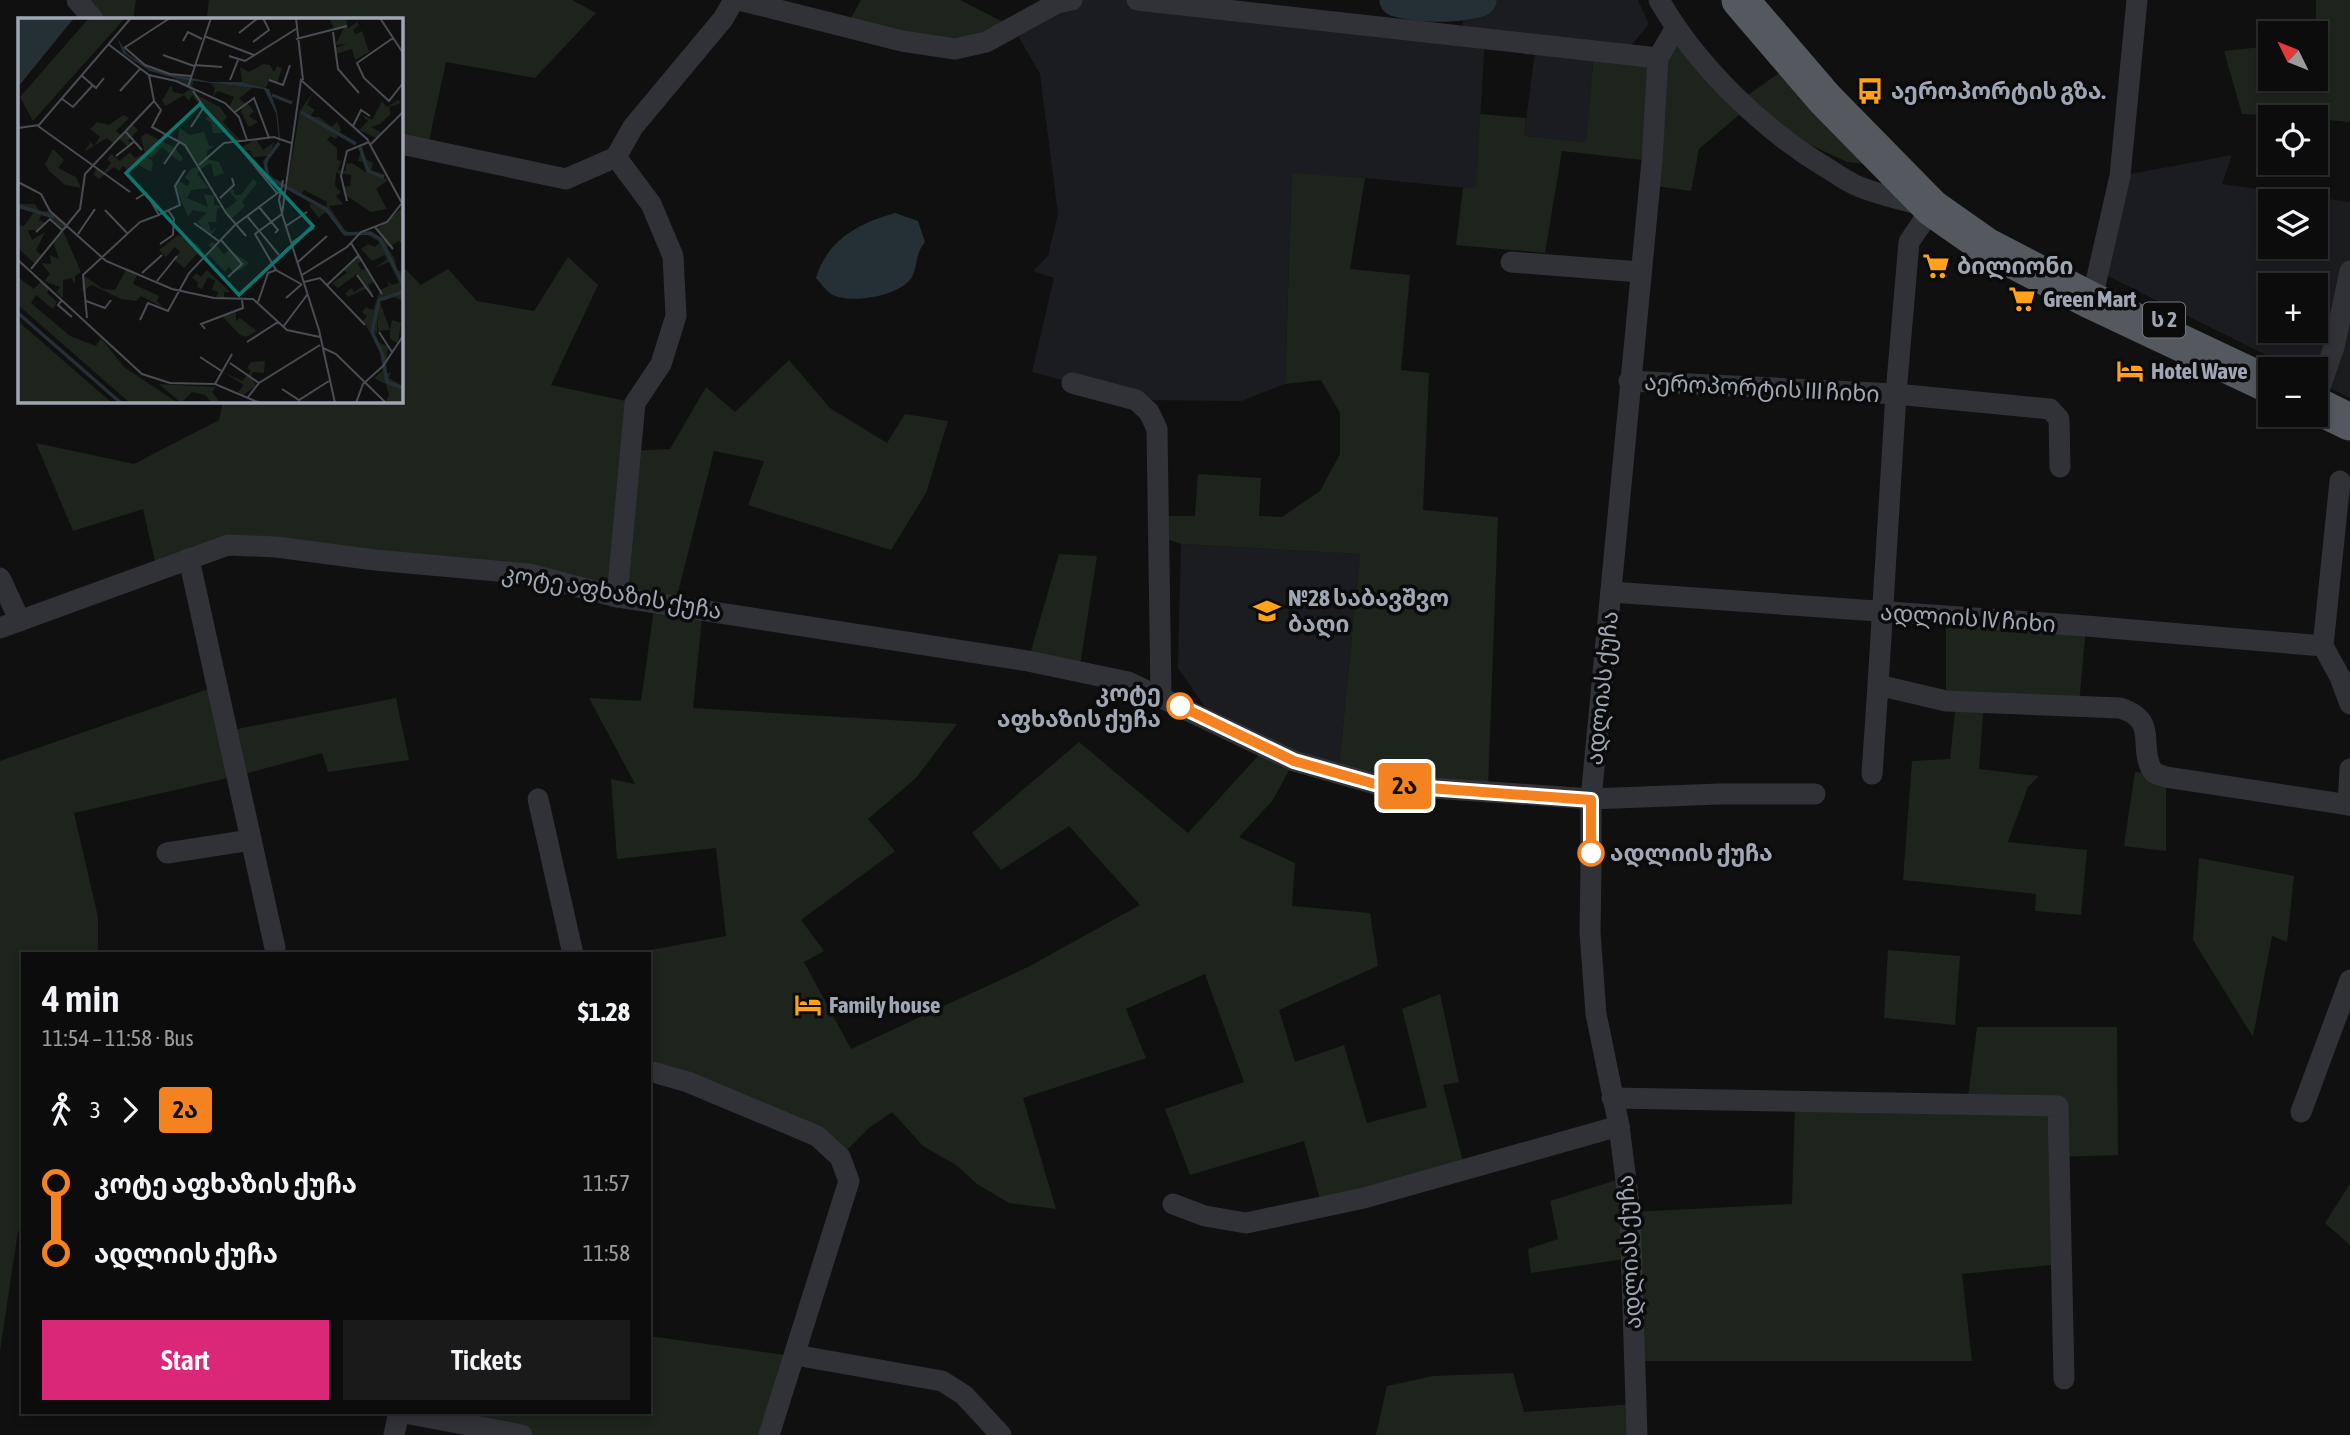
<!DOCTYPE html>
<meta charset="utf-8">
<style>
body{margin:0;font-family:"Asap Condensed","Noto Sans Georgian",sans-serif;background:#1a1a1b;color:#f1f3f6;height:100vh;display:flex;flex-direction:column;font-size:26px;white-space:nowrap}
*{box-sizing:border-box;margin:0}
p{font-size:23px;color:#9a9b9d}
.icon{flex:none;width:38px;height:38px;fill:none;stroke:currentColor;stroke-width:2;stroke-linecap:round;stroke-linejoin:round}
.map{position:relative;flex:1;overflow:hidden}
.sheet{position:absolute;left:21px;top:952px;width:630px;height:462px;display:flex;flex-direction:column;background:#0c0c0d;border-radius:0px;box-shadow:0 4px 10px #0003,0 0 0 2px #2c2c2e}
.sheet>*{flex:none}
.badge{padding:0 14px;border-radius:5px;font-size:24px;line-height:46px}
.needle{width:46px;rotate:313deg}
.controls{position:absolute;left:2258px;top:21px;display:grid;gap:14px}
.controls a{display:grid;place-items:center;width:70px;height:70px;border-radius:0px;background:#0c0c0d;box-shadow:0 4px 10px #0003,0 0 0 2px #2c2c2e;font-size:35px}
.map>.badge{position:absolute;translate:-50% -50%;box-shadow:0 0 0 4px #fff}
.legs{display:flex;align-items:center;gap:10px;height:77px;padding:0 21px;font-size:23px}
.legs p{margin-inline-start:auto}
.headline{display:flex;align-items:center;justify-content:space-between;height:119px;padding:0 21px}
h1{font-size:38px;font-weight:600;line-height:52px}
.action{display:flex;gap:14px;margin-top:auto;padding:14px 21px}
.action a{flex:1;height:80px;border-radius:0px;background:#db2777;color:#fff;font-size:28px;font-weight:600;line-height:80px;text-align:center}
.action a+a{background:#1a1a1b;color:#f1f3f6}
ul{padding:0 21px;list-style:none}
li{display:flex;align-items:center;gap:24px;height:70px;font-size:26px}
li i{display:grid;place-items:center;width:10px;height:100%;margin:0 9px;background:currentColor}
li i::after{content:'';width:18px;height:18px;margin:-9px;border:5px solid;border-radius:50%;background:#0c0c0d}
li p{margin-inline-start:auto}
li:first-child i{background:linear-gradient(#0000 50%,currentColor 0)}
li:last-child i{background:linear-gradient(currentColor 50%,#0000 0)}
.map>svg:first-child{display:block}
.built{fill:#1b1c1f;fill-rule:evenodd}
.green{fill:#1c241c}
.water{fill:#253036}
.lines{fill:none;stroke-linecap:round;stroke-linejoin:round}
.river{stroke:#253036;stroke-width:33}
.minor{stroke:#303237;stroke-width:21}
.trunk{stroke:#54585f;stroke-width:37}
.line-1-casing{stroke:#fff;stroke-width:16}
.line-1{stroke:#f58220;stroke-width:10}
.stop-1-dot{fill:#fff;stroke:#f58220;stroke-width:3.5}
.labels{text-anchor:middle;stroke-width:7;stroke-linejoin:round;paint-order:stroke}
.shield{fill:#0b0b0c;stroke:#737882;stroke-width:2}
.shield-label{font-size:21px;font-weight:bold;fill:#9fa7b4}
.poi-label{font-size:23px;font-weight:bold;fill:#9fa7b4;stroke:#0b0b0c;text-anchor:start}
.street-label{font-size:23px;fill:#9fa7b4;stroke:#0b0b0c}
.stop-label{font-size:23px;font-weight:bold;fill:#9fa7b4;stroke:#0b0b0c;text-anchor:end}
.inset-river{fill:none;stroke:#253036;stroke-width:3.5}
.inset-road{fill:none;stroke:#494c52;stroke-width:2}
.view{fill:#0f766e;fill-opacity:0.15;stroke:#0f766e;stroke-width:3.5}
.inset-edge{fill:none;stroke:#9fa7b4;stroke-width:3.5}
</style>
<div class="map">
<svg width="2350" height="1435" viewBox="0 0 2350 1435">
<rect width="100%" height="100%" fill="#101011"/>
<g class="built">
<path d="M1072,0H1136L1485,39L1476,189L1365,178L1292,174L1285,384L1241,401L1136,400L1032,372L1054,278L1033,271L1048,256L1058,214L1040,74L1013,27Z"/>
<path d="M1480,0H1638L1649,24L1629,48L1461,33L1466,5Z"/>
<path d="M1536,44L1594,51L1586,142L1524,136Z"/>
<path d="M2232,155L2222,184L2350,202V398L2328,387L2333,348L2313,369H2294L2108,276L2120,176ZM2270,201H2315V247H2270ZM2270,285H2315V331H2270Z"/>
<path d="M1181,544L1360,554L1339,767L1289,753L1210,714L1178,668Z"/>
</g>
<g class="green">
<path d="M77,0H136L133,19H93Z"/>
<path d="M209,0H572L596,13L535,78L446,62L427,150L401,144V19H217L207,17Z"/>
<path d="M861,0H960L1013,27L986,42L846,27Z"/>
<path d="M2316,0H2350V122L2315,119V117L2242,114L2224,51L2270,46V79H2315Z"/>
<path d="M1675,29L1747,108L1699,149L1691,191L1649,185L1651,161L1562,151L1545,253L1456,245L1463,188H1476L1480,114L1526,118L1524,136L1586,142L1594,51L1658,58Z"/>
<path d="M1783,70L1877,165L1847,162L1798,139L1748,95Z"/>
<path d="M1292,173L1365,178L1350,269L1410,275L1401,370L1429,373L1423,510L1498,517L1488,789L1397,780L1339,767L1360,554L1181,544L1159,536V516H1195L1198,474L1261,478L1259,516L1282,517L1320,491L1340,454V413L1321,380L1285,384Z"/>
<path d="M568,257L598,285L551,385L635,403L631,451L670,449L706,387L735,412L789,360L830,408L887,443L905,414L948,421L926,493L891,550L748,505L764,461L714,451L675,604L703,608L693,708L957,724L916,778L868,819L895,851L801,920L824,951L804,962L851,1049L1028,967L1140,905L1069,826L1001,870L972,833L1079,742L1188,833L1266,747L1294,761L1273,800L1239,837L1295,863L1292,906L1370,913L1378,966L1279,1010L1295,1062L1344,1045L1367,1123L1427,1107L1402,1009L1440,994L1459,1082L1443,1085L1465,1169L1322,1207L1304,1141L1190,1175L1165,1109L1244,1082L1205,974L1126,1009L1146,1058L1023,1098L1056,1209L1009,1203L977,1184L956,1165L923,1146L892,1112L869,1128L840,1157L649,1071V954H629L726,936L716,848L617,859L611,779L635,784L589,698L641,701L655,602L529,574L228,545L157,570L143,509L73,531L36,443L134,464L219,420L223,401H401V265L421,285L448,269L477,301L534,311Z"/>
<path d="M1059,554L1097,556L1079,672L1028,661Z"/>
<path d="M1946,617L2086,626L2079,705L1984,702L1979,769L2039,776L2028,787L2008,842L2087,850L2081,915L2035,911L2036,894L1903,880L1912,761L1950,759L1956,701H1946Z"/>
<path d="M217,686L227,731L396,698L409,760L328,772L322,753L237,776L74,813L98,917V954H23V1232L18,1231L0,1351V761Z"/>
<path d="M2135,772L2154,773L2166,777V851L2124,846Z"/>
<path d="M2199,858L2294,876L2287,942L2272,936L2253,1037L2193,940Z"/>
<path d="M1888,950L1960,956L1955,1025L1884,1018Z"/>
<path d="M1977,1027H2117L2118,1155L2059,1157L2061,1264L1962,1274L1972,1361H1635L1631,1258L1531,1273L1528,1249L1558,1239L1550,1201L1626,1177L1631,1212L1792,1204L1795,1102L1967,1105Z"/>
<path d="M2350,1184V1245L2325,1223Z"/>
<path d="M649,1336L792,1356L767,1435H525L405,1412H649Z"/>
<path d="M1513,1373L1524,1412L1636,1404L1637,1435H1376L1387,1386L1433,1376Z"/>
</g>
<path class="water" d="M895,213L918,221L925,242C915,254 918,265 912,277C901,296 849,305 831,294C826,291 820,282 816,278C827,240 859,223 895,213Z"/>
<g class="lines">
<path class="river" d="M1396,0C1418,7 1458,7 1480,0"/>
<g class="minor">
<path d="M77,0L93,19"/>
<path d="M739,0L902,41L955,49L986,42L1057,3L1072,0"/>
<path d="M1137,0L1658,58"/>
<path d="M1659,0C1697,66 1762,129 1827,168C1838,175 1849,183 1860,187C1883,196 1908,201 1932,208L1909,242L1896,394L1878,685L1946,701L2120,708C2161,721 2136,747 2154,773L2166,777L2350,805"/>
<path d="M401,144L566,179L616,157"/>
<path d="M1511,262L1640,272"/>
<path d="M2095,286L2120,176L2137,0"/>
<path d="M1629,381L1896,394L2050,409L2059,419L2060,467"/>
<path d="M1072,383L1136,400L1149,412L1157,429L1161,697"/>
<path d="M2318,393L2334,347L2350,271"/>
<path d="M2340,481L2323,646L2340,677L2350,704"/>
<path d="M189,559L275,948"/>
<path d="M0,578L20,621"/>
<path d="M1611,592L2086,626L2323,646"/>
<path d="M617,597L635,403L661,364L676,316L673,256L651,204L616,157L633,127L723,19L734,0"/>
<path d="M0,628L228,545L276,547L375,560L529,574L617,597L1028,661L1128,682L1294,761L1375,784L1591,799L1719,794H1815"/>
<path d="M1872,774L1878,685"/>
<path d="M538,799L573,954"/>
<path d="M2348,805L2350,769"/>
<path d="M167,853L251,840"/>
<path d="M649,1071L688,1082L817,1136L840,1157L849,1181L769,1435"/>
<path d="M1612,1098L2058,1106L2064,1379"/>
<path d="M2301,1112L2350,980"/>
<path d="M1173,1204L1205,1216L1246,1223L1364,1198L1619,1126"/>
<path d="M795,1355L942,1381L964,1395L1001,1435"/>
<path d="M394,1435L399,1412L522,1435"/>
<path d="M1637,1435L1630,1212L1619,1126L1596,1014L1590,932L1591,869V799L1652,161L1658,58L1675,29"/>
</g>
<g class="trunk">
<path d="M1740,0L1825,99L1932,208L1986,246L2090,300L2270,385"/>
<path d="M2315,405L2350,422"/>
</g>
</g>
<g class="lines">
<defs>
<path id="line-1" d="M1180,706L1294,761L1375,784L1591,800V853"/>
</defs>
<use href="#line-1" class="line-1-casing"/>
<use href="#line-1" class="line-1"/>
</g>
<defs>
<symbol id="bus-bare" viewBox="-9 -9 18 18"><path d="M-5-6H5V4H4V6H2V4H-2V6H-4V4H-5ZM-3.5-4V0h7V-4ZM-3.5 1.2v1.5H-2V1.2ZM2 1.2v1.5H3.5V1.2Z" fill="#ffa21a" stroke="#0b0b0c" stroke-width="2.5" paint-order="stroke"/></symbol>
<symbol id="supermarket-bare" viewBox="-9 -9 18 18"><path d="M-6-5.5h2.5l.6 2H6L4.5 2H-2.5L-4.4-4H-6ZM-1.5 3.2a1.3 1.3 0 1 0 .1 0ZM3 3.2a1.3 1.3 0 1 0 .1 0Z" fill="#ffa21a" stroke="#0b0b0c" stroke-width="2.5" paint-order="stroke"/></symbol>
<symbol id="hotel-bare" viewBox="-9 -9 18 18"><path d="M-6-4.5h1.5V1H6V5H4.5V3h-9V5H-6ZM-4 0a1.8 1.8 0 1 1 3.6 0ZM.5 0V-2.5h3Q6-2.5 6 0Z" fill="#ffa21a" stroke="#0b0b0c" stroke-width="2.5" paint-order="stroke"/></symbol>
<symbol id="school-bare" viewBox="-9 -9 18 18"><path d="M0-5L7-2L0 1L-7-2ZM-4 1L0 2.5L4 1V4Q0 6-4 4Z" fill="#ffa21a" stroke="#0b0b0c" stroke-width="2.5" paint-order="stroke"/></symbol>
</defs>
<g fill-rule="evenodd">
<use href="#bus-bare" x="1851" y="72" width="38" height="38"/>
<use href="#supermarket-bare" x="1917" y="247" width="38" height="38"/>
<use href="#supermarket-bare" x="2003" y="280" width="38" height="38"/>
<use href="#hotel-bare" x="2111" y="352" width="38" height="38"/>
<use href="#school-bare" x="1248" y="592" width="38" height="38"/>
<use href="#hotel-bare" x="789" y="986" width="38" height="38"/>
</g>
<g class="stop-1-dot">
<circle cx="1180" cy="706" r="12"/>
<circle cx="1591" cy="853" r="12"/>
</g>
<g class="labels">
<rect class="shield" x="2143" y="302.5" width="42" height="35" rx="5"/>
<g class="shield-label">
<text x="2164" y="327">ს 2</text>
</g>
<g class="poi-label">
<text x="1891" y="99">აეროპორტის გზა.</text>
<text x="1957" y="274">ბილიონი</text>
<text x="2043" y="307">Green Mart</text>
<text x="2151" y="379">Hotel Wave</text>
<text x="1288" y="606">№28 საბავშვო<tspan x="1288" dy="26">ბაღი</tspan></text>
<text x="829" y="1013">Family house</text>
</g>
<g class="street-label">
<text transform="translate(1762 388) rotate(3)" y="8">აეროპორტის III ჩიხი</text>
<text transform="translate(612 592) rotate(10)" y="8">კოტე აფხაზის ქუჩა</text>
<text transform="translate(1968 618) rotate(4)" y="8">ადლიის IV ჩიხი</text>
<text transform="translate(1602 688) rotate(-84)" y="8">ადლიას ქუჩა</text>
<text transform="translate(1629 1252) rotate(-93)" y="8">ადლიას ქუჩა</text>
</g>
<g class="stop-label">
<text x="1161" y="701">კოტე<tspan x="1161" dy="26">აფხაზის ქუჩა</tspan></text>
<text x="1610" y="861" text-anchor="start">ადლიის ქუჩა</text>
</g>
</g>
<g transform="translate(18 18)">
<rect width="385" height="385" fill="#101011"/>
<path d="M71,0H107L15,103L2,79ZM311,0H328L330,11L339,4L341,7L335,12L338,16L344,13L351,34L337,42L334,31L318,36L317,30L329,26L317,27L326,10L317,13ZM245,46L252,47L256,54L259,48L264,50L259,65L251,62L248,70L224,64L222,49L231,54ZM152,61L176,62L174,69L179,77L202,89L209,99L205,104L223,123L215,124L212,115H195L193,104L187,101L194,95L187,94L174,77L171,83L166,77L148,88L144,83L153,67L155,74L165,76L172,71ZM192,65L235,69L221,81L231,87L236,93L231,98L240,104L231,109L223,94L225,87L217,94L211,89L216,79L200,73L195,78L197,70ZM295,75L289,87L297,92L291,99H301L314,109L319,103L323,112L318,121L312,118L309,122L319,130V142L323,143L320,152L328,153V146L334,145L349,155L345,144L340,143L344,129L347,141L355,145L353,153L370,162L358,171L369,191L353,194L326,176L324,169L332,168L333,157L318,155L317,168L323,174L318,178L325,186L311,188L326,211L334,216L356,215L370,225L359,211L385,189V227L381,223L369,229L377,241L378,252L385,254V283L371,277L361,282L372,312L374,302L383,305L380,325L372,321V312L360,313L359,297V315L354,318L345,303L349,298L344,294L348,289L355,292L362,272L371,268L369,263L374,267L381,264L371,244L357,250L369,241L367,237L354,243L343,231L350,226L357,229L362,224L349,217H326L314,199L307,194L301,200L292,189V185L308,191L309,184L286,172L282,178L269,169L282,92ZM380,82L383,85L371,89L373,96L362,106L353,109L363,114L358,120L341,112L350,103L343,96L354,102L364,83L369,89ZM105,97L111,100L98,113L103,117L114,106L120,112L110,123L114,125L109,128L101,120L95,125L89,120L66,134L72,125L67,118L76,128L82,119L72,111L79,104L91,107ZM161,109L171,117L186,114L191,128H196L189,133V141L201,144L206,155L196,159L193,145L184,150L179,156L191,170L173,172L169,180L190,189L186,176L196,178V187L204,188L199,191L198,204H190L193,213L200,208L192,218L179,204L189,195L175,192L170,199L157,168L160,162L169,168L172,164L167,159L174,150L182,149L160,122ZM128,115L157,130L165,140L162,144L144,129L134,140L129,138L135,144L133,154L119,146L110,153L105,148L101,153L96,149L81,161L75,157L79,150L86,154L93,145L89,141L93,136L102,143L112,134L117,140L127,135L123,119ZM238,121L245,132L256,124L248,152L262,167L248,156L247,148L249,138L235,139L233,133L221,131ZM35,131L46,142L40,150L58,159L63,170L47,167L31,153L27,146ZM235,161L239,165L224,184L227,188L213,201L207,192L219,183L211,173L215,171L217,177H223ZM0,186H17L22,194L32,193L51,208L45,213L63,254L57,258V266L53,260L45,262V280L38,274L42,269L26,263L32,256L23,245L33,246L32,237L41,241L35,223L45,213L32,199L23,197L21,202L27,205L20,212H10L14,222L27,214L18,232L23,237L17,246L0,230V207L6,208L16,194L4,190L0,195ZM160,217L180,227L188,238L185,241L179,236L166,250L156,241L162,234L157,229L148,239L141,232ZM195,224L206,236L212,232L231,245L224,251L216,254L211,249L207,254L190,236L195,231L190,227ZM341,237L345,242L340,246L344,252L350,250L357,263L350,267L355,276L347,271L330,279L327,276L333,270L336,274L346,268L339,256L320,270L314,265L329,255L325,251ZM109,250L120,255L115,266L141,278L139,283L144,289L123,278L118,283L103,281L74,267L64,273L65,257L85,271L97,272ZM189,252L212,274H206V280H198L200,274L194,272L197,263L190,259L184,271L179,269L180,264L174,260L178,255L183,259ZM0,259L16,271L23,263L31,270L29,275L39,284L35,291L18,277L13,285L52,318L78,328L83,320L106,349L160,385H112L0,287ZM218,294V303L222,300L239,313L228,319L222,317L204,298ZM0,303L94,385H0ZM356,322L370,329L367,357L373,354L371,360L385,368V385L368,383L371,377L368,366L356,360L365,352L364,335ZM247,343L246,355L235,354L233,359L238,368L225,377L220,374L226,367L205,354L224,363L233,353L229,350L233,344ZM141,366L198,369L194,374L201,383L194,385L187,377L174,374L163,385Z" fill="#1c241c"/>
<path d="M0,0H56L0,69ZM99,19L109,36L133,51L192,64H224L251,71L259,93L262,120L260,128H257L261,123L258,95L246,71L160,61L132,53L105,35Z" fill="#253036"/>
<path class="inset-river" d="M254,77L274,85M283,94L338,126M261,125L247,144L250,159L308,191L327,216L352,215L362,221L385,266M342,129L350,153L366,159M0,188L36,199M385,274L361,282L354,314L364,335L369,364L385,370M0,295L103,385"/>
<path class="inset-road" d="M278,0L285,62M362,0L385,35M315,14L320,51L341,75M221,15L240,0M186,18L236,37M375,20L339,45L346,60L371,83L385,65M278,21L329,8M165,23L170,14L184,21M235,24L251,12L245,0M90,26L131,57L158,63L207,85L221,99L229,122M106,29L127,47L152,56L173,58M106,30L152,0M145,37L176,48M211,38L227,43L278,11M176,47L204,49M63,57L78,70L86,60M131,57L136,83L143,92L134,109L167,127L208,195L228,218M212,62L220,42M251,62L265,67L272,47M170,69L193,0M102,73L122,51M43,80L55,89L75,67M217,94L236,80L251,120M20,108L112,174M335,108L343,92L352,98M173,109L186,89L175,73M0,110L21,107L113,0M107,113L124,132M217,124L259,175M353,126L385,94M98,138L117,123M146,146L162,123M181,147L206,125L256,119L273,125M265,162L261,182L264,196L237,216L258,252L283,266M0,164L23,176L32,193L88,243L154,271L196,280L235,281L269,312L302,319M202,180L216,167L214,160M329,183L323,158L329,133L351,124M241,189L260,212L257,215M87,192L110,216M140,197L162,187L157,168L167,152M229,198L261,237M176,205L202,224M268,208L289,194M357,209L375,231M18,214L32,201L45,213M60,216L77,191M203,222L224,246L210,259M273,225L296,210M333,225L364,276M142,226L155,217L156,201L150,192M0,242L124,356L152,365L197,366L242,385M280,244L309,218M254,246L270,230M13,251L62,191L67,156L136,83M124,255L144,237M284,257L329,229L343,214L369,204L384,185M339,257L355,279M139,263L159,238M286,264L302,260L347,307M309,267L341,237M268,280L284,266M44,282L40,287L54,299M68,283L87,290L93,282M240,284L250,255L258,252M69,300L65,257L122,204L141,197L128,175L118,181M122,302L130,285L150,293L171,255L217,207L261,174M265,309L289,277M187,311L183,306L225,290L224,282M361,314L374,334M229,324L260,304M305,330L318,336L368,385M182,339L205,354M212,345L241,365M197,366L214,336M264,371L281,382L311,363M230,379L241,365L302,327M317,385L301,312L264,196L283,62L349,121L385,187M338,385L345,366L365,348L385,318"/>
<path class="view" d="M182,86L295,208L221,277L108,155Z"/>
<rect width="385" height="385" class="inset-edge"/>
</g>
</svg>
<div class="controls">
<a><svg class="needle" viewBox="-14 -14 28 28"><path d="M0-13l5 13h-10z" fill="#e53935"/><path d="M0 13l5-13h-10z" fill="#9a9b9d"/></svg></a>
<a><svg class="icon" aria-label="locate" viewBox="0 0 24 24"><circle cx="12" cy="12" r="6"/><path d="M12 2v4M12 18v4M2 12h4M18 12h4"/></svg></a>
<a><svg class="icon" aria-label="layers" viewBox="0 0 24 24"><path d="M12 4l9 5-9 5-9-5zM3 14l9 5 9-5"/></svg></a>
<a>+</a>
<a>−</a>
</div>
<b class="badge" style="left:1405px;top:786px;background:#f58220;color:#111">2ა</b>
<section class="sheet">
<div class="headline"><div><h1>4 min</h1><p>11:54 – 11:58 · Bus</p></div><b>$1.28</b></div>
<div class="legs"><svg class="icon" aria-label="walk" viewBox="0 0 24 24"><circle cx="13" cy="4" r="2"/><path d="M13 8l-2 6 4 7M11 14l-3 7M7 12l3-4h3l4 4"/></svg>3<svg class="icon" aria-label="forward" viewBox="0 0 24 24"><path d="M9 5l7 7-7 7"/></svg><b class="badge" style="background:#f58220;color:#111">2ა</b></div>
<ul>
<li><i style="color:#f58220"></i><b>კოტე აფხაზის ქუჩა</b><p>11:57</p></li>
<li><i style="color:#f58220"></i><b>ადლიის ქუჩა</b><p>11:58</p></li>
</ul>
<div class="action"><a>Start</a><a>Tickets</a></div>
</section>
</div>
